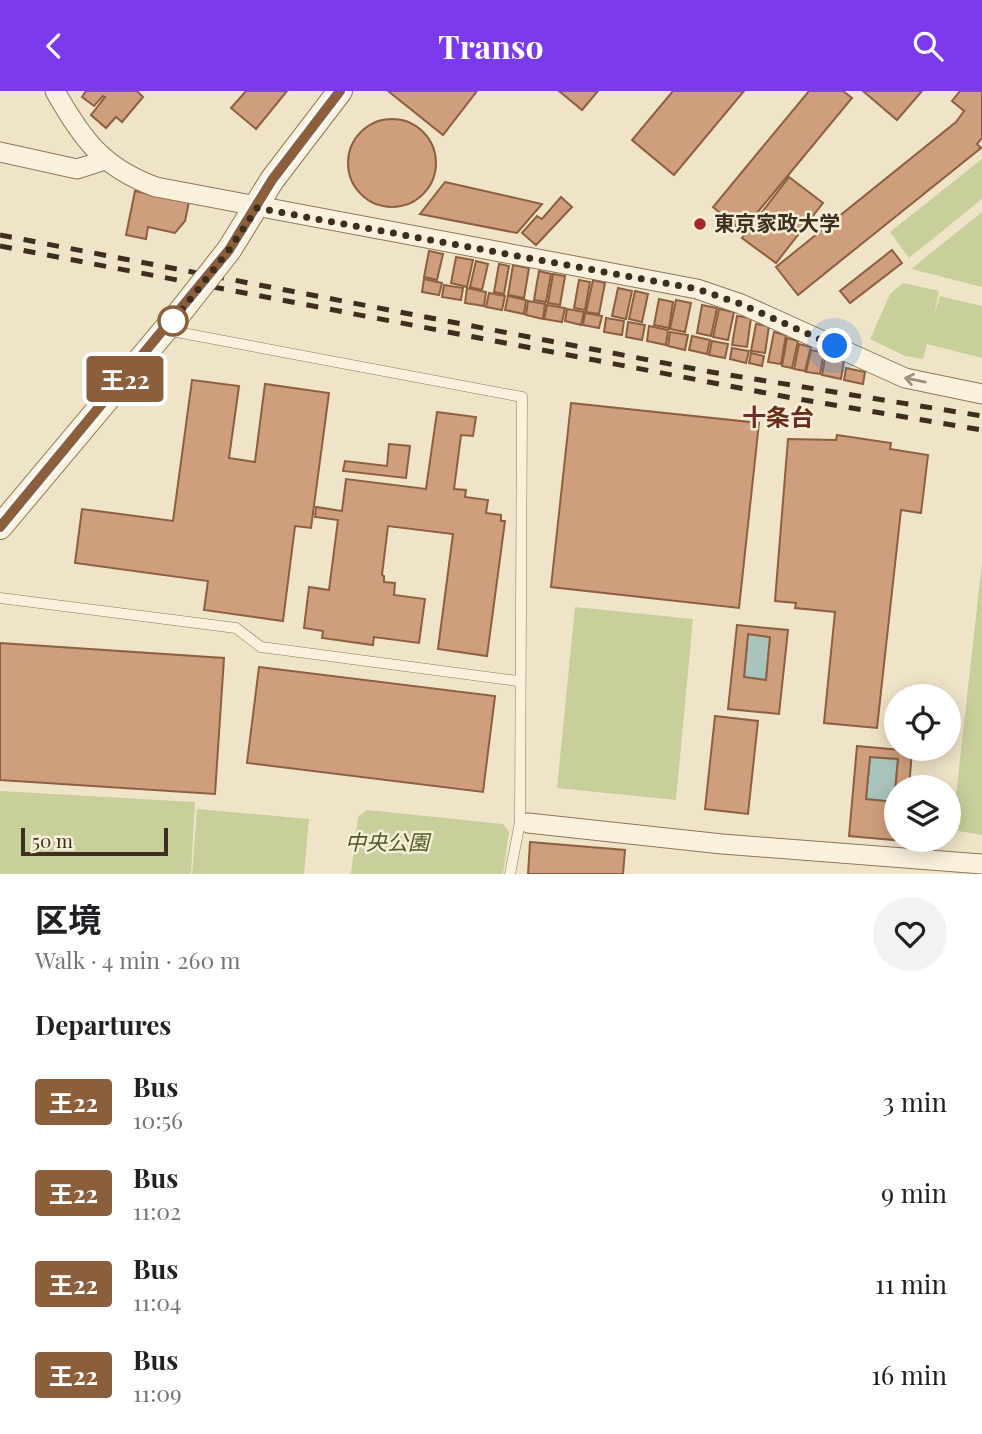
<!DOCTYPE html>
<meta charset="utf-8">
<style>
body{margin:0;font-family:"Playfair Display","Noto Sans JP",serif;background:#f2f2f2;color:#202124;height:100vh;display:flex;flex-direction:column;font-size:26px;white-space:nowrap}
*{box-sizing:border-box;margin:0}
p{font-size:23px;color:#757577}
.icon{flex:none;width:38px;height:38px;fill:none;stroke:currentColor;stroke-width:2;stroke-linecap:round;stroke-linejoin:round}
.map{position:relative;height:783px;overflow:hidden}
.details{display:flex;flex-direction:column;background:#fff;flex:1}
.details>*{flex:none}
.badge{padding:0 14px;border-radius:5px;font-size:24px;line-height:46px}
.buttons{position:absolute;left:884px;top:593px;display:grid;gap:14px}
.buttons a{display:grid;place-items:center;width:77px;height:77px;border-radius:50%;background:#fff;box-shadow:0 4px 18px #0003;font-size:35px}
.scale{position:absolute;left:21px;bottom:18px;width:147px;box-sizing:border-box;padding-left:7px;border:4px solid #3d2e20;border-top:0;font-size:19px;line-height:24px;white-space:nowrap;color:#3d2e20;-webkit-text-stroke:5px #f7eed8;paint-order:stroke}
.you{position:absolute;width:35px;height:35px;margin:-18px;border:5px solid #fff;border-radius:50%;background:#1a73e8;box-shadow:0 0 0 10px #1a73e833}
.map>.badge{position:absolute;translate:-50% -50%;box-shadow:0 0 0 4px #fff}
h2{padding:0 35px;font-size:26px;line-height:63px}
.round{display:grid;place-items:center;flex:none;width:74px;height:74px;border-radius:37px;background:#f2f2f2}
.summary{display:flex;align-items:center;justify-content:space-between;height:119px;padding:0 35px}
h1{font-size:33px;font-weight:700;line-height:52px}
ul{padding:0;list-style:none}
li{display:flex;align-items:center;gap:21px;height:91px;padding:0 35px}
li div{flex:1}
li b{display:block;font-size:26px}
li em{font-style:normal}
li .badge{min-width:77px;font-weight:700;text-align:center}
header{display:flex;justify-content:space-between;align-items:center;height:91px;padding:0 35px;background:#7c3aed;color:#fff;font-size:32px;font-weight:700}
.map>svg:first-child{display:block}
.green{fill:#c9cf9b}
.water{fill:#a9c4bc;stroke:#6f938a;stroke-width:2}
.building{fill:#cf9f7d;stroke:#8d5f41;stroke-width:2;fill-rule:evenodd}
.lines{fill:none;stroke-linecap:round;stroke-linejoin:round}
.service-casing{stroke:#8d765c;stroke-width:11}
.minor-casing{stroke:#8d765c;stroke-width:21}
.tertiary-casing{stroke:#8d765c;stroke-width:26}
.service{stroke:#faf1dc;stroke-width:10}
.minor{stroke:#faf1dc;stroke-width:19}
.tertiary{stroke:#faf1dc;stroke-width:24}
.rail{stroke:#3d2e20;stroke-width:5;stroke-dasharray:12 12;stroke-linecap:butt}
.tertiary-bridge-casing{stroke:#8d765c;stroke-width:26;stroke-linecap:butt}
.tertiary-bridge{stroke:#faf1dc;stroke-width:24}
.oneway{stroke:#9c907e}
.line-casing{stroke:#fff;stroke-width:16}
.line{stroke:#8b5e3c;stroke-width:10}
.walk{stroke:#3d2e20;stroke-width:7;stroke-dasharray:0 12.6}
.poi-dot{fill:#9e2a2b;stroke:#f7eed8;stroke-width:2.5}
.stop-dot{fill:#fff;stroke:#8b5e3c;stroke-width:3.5}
.labels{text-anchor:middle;stroke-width:5;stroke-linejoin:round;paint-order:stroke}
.poi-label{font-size:21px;font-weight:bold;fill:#3d2e20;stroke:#f7eed8;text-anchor:start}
.park-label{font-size:21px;font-style:italic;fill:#4d5a26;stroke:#f7eed8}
.quarter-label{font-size:24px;font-weight:bold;fill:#6b2e1e;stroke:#f7eed8}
</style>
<header><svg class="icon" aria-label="back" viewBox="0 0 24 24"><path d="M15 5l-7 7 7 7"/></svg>Transo<svg class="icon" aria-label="search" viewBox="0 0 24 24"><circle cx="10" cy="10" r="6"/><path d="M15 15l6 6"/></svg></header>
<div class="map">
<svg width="982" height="783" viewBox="0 0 982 783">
<rect width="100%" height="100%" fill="#f0e4c8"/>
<g class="green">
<path d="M982,68V108L909,167L890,141Z"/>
<path d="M982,121V196L911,178Z"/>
<path d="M903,192L939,200L934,224L940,205L982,215V267L927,253L923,268L905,265L870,248L890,203Z"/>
<path d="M982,472V744L952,739Z"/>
<path d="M575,516L693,528L676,709L557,697Z"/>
<path d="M0,700L195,711L191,783H0Z"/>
<path d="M197,718L309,728L304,783H192Z"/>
<path d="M367,719L503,733L509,741L503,783H351L358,726Z"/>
</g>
<g class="water">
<path d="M748,543L770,546L766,589L744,586Z"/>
<path d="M870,666L898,668L894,711L866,708Z"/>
</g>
<g class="building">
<path d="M86,0H137L143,6L122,31L116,26L106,37L91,24L105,6L103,5L94,15L82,6Z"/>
<path d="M246,0H287L256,38L231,17Z"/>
<path d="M388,0H477L443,44Z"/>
<path d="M559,0H598L582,19Z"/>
<path d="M673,0H744L674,84L632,49Z"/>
<path d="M809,0H843L852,7L742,140L713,116Z"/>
<path d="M863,0H922L897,29Z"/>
<path d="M960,0H982V47L977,53L981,57L798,204L776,176L956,31L964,20L952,10Z"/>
<circle cx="392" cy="72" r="44"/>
<path d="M789,86L823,112L776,172L742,147Z"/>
<path d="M445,91L542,113L517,142L420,123Z"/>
<path d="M135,100L189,111L185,130L175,142L148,136L146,148L126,144Z"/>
<path d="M561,106L572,116L536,154L522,142L537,125L542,128Z"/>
<path d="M892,159L902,172L850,212L840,200Z"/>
<path d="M429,160L443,163L437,189L424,186Z"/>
<path d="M456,166L473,169L467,196L451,192Z"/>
<path d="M476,170L488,173L482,199L470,196Z"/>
<path d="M499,173L509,175L504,203L494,201Z"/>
<path d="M513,174L529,177L524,207L508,204Z"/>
<path d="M539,180L551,183L546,211L534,209Z"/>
<path d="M553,183L565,185L560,214L548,212Z"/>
<path d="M424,188L442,192L439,204L422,201Z"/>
<path d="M579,189L590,191L585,219L574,217Z"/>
<path d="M593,189L605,192L599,223L586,221Z"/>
<path d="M444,194L463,197L461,209L442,206Z"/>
<path d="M467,197L486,201L484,215L465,212Z"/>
<path d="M618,197L632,200L626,228L612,225Z"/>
<path d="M635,200L648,203L642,231L629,228Z"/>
<path d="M489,202L505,205L502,219L486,216Z"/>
<path d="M508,205L526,209L524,223L505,219Z"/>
<path d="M659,208L673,211L669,237L654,234Z"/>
<path d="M676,209L691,212L685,241L670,238Z"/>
<path d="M528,210L545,213L543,228L526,224Z"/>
<path d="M547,214L565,217L562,231L544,228Z"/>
<path d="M702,214L717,217L711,245L697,242Z"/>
<path d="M567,218L584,221L581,234L565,230Z"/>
<path d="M719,218L734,221L728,249L713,246Z"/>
<path d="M585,222L602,225L599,237L583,234Z"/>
<path d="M737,225L751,227L747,256L732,254Z"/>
<path d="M606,227L624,230L622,244L604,241Z"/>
<path d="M628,231L645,234L642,249L626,246Z"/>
<path d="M756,233L769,235L765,262L751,260Z"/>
<path d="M649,235L668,239L666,254L647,250Z"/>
<path d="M670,241L688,244L685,259L668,255Z"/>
<path d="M774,241L786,244L781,273L768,271Z"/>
<path d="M692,245L710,249L707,263L689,259Z"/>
<path d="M787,247L798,250L792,277L782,275Z"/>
<path d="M712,250L728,253L725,267L709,264Z"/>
<path d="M799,253L811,256L805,280L794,278Z"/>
<path d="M732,257L749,260L746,272L730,268Z"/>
<path d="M811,259L824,262L820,283L806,281Z"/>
<path d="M751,262L764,265L762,275L749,272Z"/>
<path d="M825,267L844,270L841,288L822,284Z"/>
<path d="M846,277L865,281L863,293L844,289Z"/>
<path d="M192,289L239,295L229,367L255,371L265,293L329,302L311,437L295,435L283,530L204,519L208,490L75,472L82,418L173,430Z"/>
<path d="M571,312L759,332L739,517L551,496Z"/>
<path d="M437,321L476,326L473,345L461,344L454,398L466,399L465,406L488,409L486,422L501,424V430H505L487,565L438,558L453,443L388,435L382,484L384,485V491L395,492L394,504L425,508L419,552L374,546L373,554L322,547L323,540L304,537L309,496L329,499L338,429L315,426L316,416L342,420L346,388L426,398Z"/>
<path d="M837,344L891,352L890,358L928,364L921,422L901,419L877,637L824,632L835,521L795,517L796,512L775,510L788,348L836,349Z"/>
<path d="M389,353L410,355L406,387L343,380L345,370L387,375Z"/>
<path d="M737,534L788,539L779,623L728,618ZM748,543L770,546L766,589L744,586Z"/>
<path d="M0,552L224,567L215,703L0,689Z"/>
<path d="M259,576L495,605L483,701L247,672Z"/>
<path d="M715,625L758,630L748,723L705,718Z"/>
<path d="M857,655L912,660L909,696H896V749L904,750L849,745ZM870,666L898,668L894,711L866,708Z"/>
<path d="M530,751L625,759L623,783H528Z"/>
</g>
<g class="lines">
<defs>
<g id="service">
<path d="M166,239L522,306L520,731L528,732"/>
<path d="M0,507L236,537L261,556L518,590"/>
<path d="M510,783L520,731"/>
</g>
<g id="minor">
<path d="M55,0C82,48 103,77 156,96L697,198L741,213L905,287L982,303"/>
<path d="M0,61L77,78L105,69"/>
<path d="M528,732L722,753L982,773"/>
</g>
<g id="tertiary">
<path d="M229,159L272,89L340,0"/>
<path d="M0,436L181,220"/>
</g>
</defs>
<use href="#service" class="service-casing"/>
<use href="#minor" class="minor-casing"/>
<use href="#tertiary" class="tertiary-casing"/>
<use href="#service" class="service"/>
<use href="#minor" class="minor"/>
<use href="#tertiary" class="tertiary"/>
<g class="rail">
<path d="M0,144L711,281L982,325"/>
<path d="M0,155L787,306L982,339"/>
</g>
<defs>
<path id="tertiary-bridge" d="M181,220L229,159"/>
</defs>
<use href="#tertiary-bridge" class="tertiary-bridge-casing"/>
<use href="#tertiary-bridge" class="tertiary-bridge"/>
</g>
<defs><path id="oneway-shaft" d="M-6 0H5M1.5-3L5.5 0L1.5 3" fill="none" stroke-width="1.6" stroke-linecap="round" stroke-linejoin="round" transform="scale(1.75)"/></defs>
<use class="oneway" href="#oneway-shaft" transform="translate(915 289) rotate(-168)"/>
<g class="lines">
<defs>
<path id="line" d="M0,436L229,159L272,89L340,0"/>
</defs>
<use href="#line" class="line-casing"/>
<use href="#line" class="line"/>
<path class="walk" d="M173,230L166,239L229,159L257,117L697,198L741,213L835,255"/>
</g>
<circle class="poi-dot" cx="700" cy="133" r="7"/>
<circle class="stop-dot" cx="173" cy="230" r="14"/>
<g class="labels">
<g class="poi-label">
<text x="714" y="140">東京家政大学</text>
</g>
<g class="park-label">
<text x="387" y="759">中央公園</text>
</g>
<g class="quarter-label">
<text x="778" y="335">十条台</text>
</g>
</g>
</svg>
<div class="buttons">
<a><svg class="icon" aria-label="locate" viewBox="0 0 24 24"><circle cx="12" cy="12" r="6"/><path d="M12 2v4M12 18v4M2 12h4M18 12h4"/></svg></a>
<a><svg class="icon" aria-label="layers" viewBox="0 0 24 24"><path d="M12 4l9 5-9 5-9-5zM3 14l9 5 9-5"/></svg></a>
</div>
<div class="scale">50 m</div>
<div class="you" style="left:835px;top:255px"></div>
<b class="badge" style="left:125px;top:288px;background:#8b5e3c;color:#fff">王22</b>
</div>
<section class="details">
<div class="summary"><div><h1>区境</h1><p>Walk · 4 min · 260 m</p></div><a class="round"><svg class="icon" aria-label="heart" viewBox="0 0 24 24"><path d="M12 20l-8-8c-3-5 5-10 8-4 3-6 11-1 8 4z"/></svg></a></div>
<h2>Departures</h2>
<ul>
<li><span class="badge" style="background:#8b5e3c;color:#fff">王22</span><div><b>Bus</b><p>10:56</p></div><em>3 min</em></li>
<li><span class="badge" style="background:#8b5e3c;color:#fff">王22</span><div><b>Bus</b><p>11:02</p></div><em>9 min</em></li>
<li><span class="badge" style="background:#8b5e3c;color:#fff">王22</span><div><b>Bus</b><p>11:04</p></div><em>11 min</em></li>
<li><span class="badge" style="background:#8b5e3c;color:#fff">王22</span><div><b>Bus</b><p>11:09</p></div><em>16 min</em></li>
</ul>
</section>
